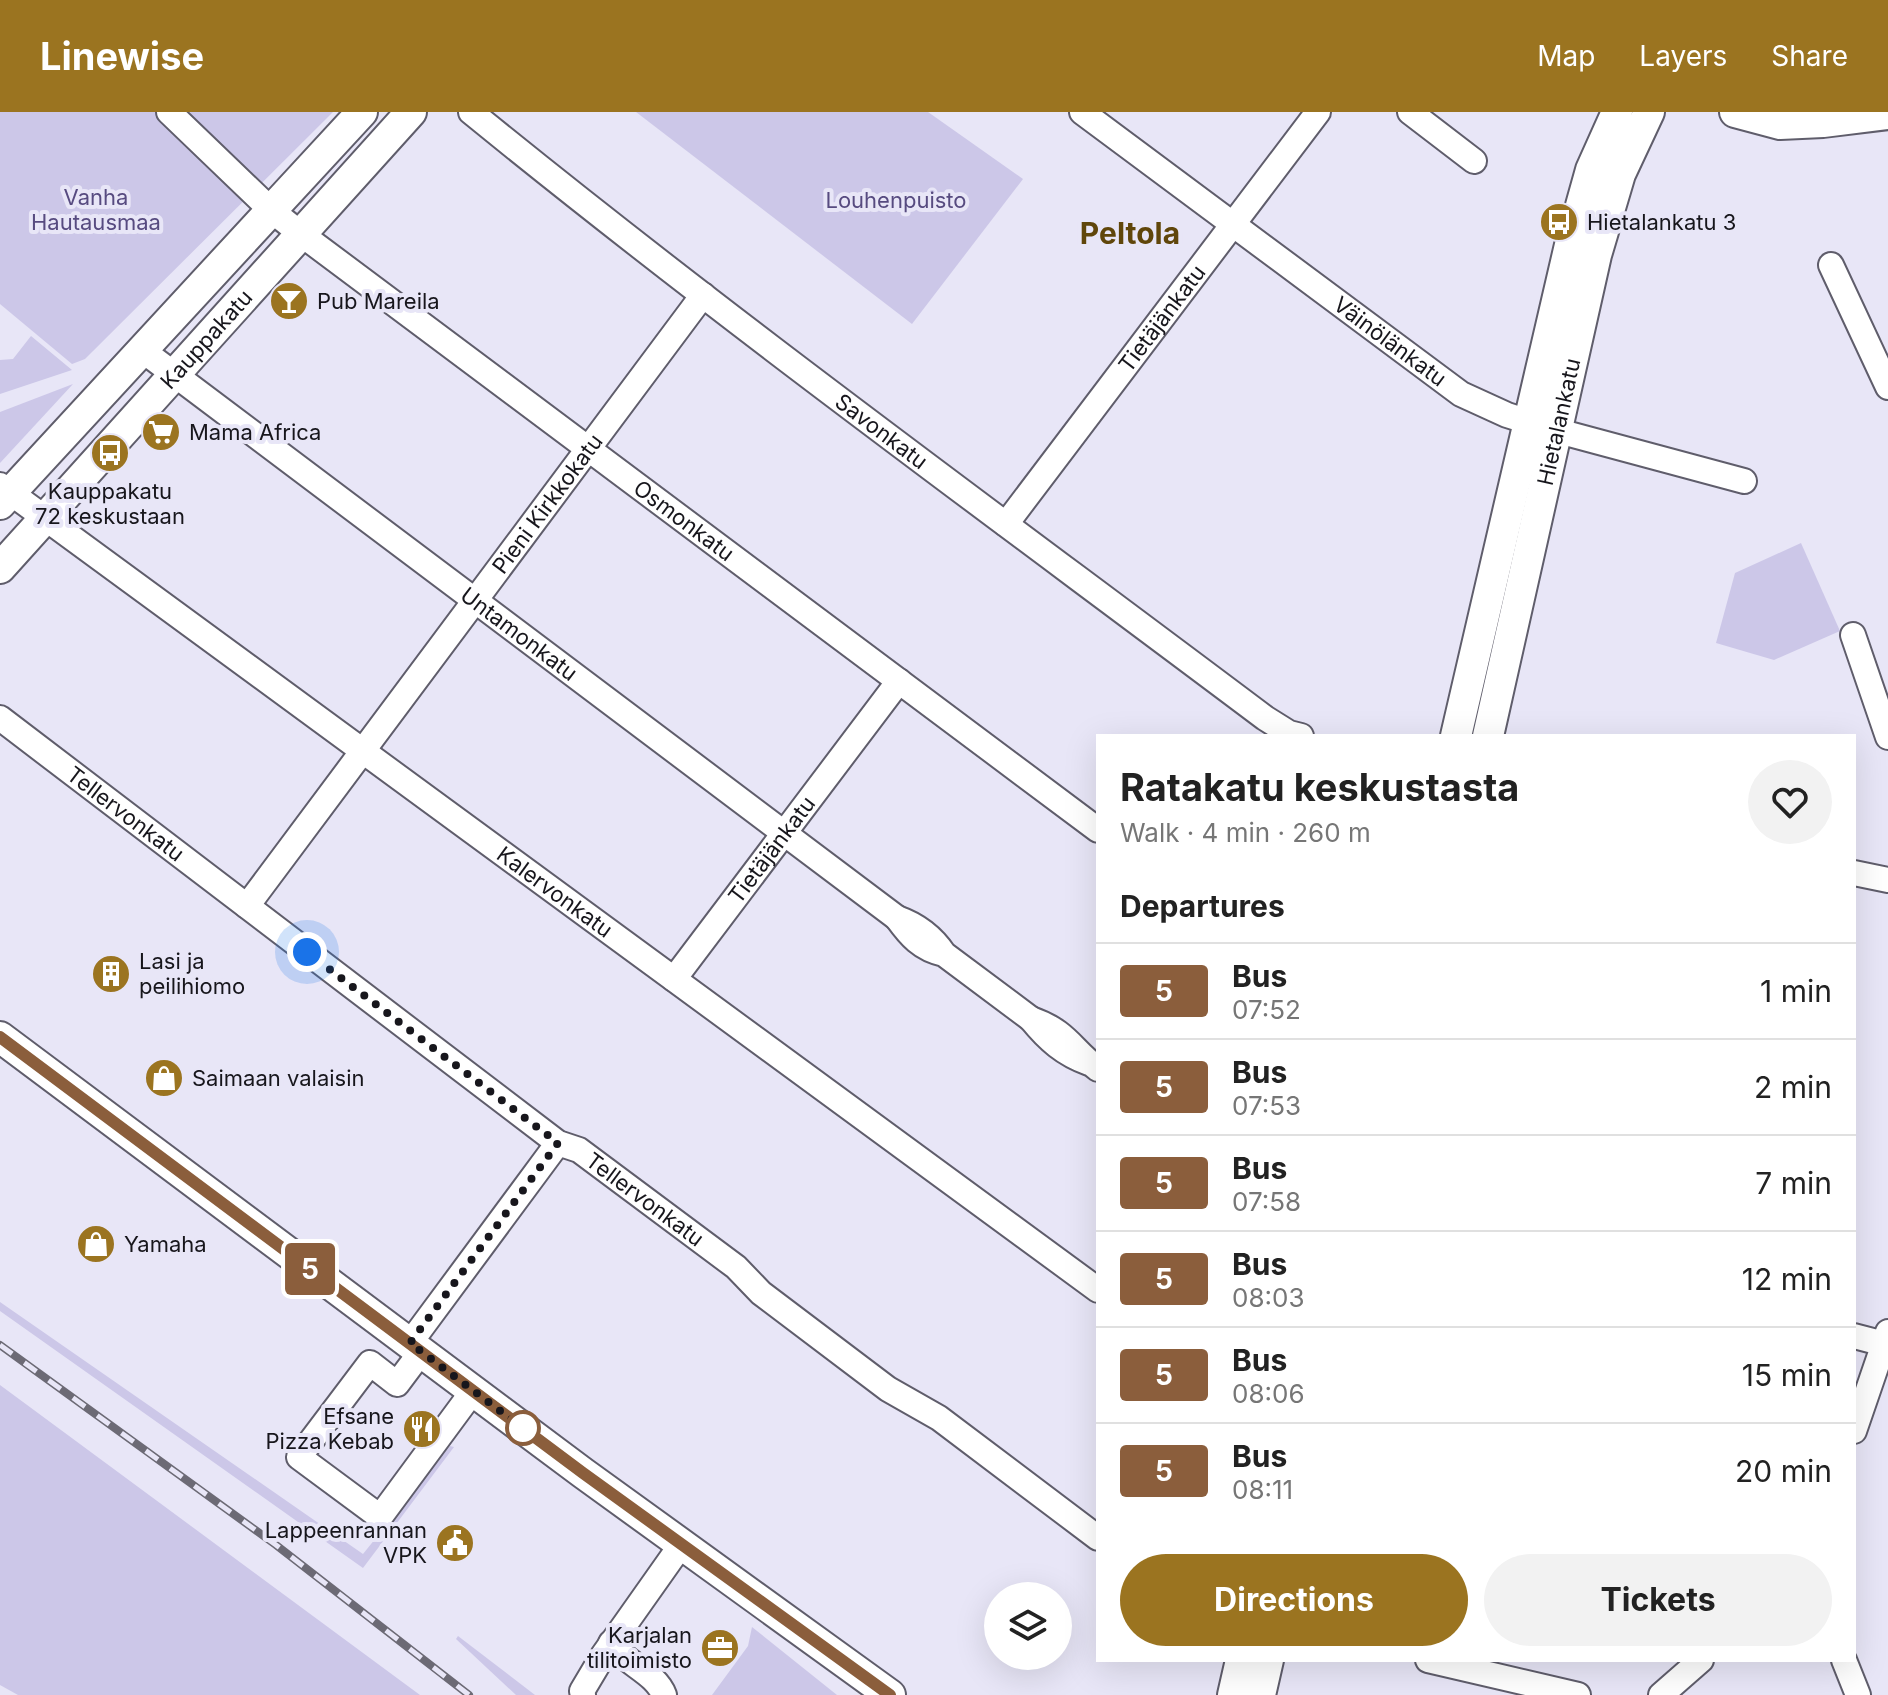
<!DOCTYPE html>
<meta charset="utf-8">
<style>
body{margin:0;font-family:Inter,sans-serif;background:#f2f2f2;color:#222;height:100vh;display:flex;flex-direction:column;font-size:30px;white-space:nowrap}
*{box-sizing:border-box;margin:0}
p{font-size:26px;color:#767676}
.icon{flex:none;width:44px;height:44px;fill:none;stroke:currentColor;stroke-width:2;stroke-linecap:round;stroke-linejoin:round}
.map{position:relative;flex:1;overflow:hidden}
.drawer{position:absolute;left:1096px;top:622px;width:760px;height:928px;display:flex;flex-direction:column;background:#fff;border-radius:0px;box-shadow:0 8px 32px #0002}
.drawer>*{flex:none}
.badge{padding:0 16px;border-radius:6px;font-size:28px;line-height:52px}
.fabs{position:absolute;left:984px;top:1470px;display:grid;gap:16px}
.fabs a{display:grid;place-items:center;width:88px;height:88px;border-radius:50%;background:#fff;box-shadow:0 8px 32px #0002;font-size:40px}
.you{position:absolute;width:40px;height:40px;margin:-20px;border:6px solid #fff;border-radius:50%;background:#1a73e8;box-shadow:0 0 0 12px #1a73e833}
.map>.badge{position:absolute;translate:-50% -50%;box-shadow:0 0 0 4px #fff}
h2{padding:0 24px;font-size:30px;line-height:72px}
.round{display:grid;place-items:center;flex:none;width:84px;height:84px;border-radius:42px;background:#f2f2f2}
.head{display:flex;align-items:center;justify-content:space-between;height:136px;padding:0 24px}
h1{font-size:38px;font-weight:700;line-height:60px}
.primary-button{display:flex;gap:16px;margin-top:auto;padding:16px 24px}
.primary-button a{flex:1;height:92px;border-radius:48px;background:#9b7420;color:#fff;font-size:32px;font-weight:700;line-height:92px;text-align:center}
.primary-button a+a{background:#f2f2f2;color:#222}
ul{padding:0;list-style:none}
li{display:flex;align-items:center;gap:24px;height:96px;padding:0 24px;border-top:2px solid #e0e0e0}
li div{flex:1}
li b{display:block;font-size:30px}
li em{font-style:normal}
li .badge{min-width:88px;font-weight:700;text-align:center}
header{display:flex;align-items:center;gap:48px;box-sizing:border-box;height:112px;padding:0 40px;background:#9b7420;color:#fff}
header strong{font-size:38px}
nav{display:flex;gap:44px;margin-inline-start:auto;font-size:28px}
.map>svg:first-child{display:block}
.green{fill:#ccc7e8}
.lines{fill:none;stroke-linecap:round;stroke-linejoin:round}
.minor-casing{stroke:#5f5d6b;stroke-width:28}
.major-casing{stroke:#5f5d6b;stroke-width:34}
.minor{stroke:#fff;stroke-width:24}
.major{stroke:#fff;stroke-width:30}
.rail-casing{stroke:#6c6a75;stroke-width:8}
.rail{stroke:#e8e6f7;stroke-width:5;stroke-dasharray:15;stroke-linecap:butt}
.line-casing{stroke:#fff;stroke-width:18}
.line{stroke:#8b5e3c;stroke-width:12}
.walk{stroke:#17161c;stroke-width:8;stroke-dasharray:0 14.4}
.stop-dot{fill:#fff;stroke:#8b5e3c;stroke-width:4}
.labels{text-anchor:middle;stroke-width:8;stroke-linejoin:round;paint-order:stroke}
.park-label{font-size:22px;fill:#574b80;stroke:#e8e6f7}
.poi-label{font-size:22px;fill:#17161c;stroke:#e8e6f7;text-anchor:start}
.street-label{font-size:22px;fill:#17161c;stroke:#e8e6f7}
.district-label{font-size:30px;font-weight:bold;fill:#60460a;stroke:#e8e6f7}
</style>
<header>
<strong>Linewise</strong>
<nav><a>Map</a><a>Layers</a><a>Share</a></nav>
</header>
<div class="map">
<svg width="1888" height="1583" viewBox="0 0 1888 1583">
<rect width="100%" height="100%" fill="#e8e6f7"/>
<g class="green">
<path d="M0,0H333L85,247L72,252L0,192Z"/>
<path d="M636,0H928L1023,67L912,212Z"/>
<path d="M31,224L72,258L0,282V248L13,247Z"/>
<path d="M73,272L0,351V300Z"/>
<path d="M1801,431L1840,519L1774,548L1716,531L1735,461Z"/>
<path d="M0,1190L363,1442L450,1334L454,1335L363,1456L0,1199Z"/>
<path d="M0,1273L420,1583H18L0,1573Z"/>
<path d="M752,1515L837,1583H712L748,1534Z"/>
<path d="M458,1524L535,1583H516L456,1527Z"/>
</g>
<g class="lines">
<defs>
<g id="minor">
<path id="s1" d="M169,0L271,98L301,122L1098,718"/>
<path id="s2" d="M471,0C729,210 999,406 1265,606L1289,621L1301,624"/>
<path id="s3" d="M1082,0L1461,282L1507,303L1558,319L1744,369"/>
<path d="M1410,0L1474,49"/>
<path d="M1831,153L1888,275"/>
<path id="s4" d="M142,238L897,806"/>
<path id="s5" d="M0,373L1098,1178"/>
<path id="s6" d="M1006,412L1318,0"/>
<path d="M1853,523L1888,625"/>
<path id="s7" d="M0,606L558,1031L579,1038L736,1155L761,1181L888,1277L939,1306L1098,1426"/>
<path d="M1854,761L1888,768"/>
<path id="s8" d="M247,794L703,183"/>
<path d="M944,842C921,837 910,824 897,806C917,813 932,824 944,842L1031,907"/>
<path id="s9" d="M674,867L899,569"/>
<path d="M1089,951C1064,942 1048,928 1031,907C1068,920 1071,937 1098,957"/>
<path d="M1854,1224L1888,1233"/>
<path d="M410,1231L558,1031"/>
<path d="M421,1240L397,1272L370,1251L299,1345L380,1405L473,1279"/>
<path d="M1854,1319L1888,1220"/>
<path d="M611,1531C626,1552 656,1561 664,1583"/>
<path d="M1428,1548L1578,1583"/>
<path d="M1844,1548L1858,1583"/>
<path d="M583,1583L582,1579L604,1542L681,1433"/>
<path d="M1661,1583L1701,1548"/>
</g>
<g id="major">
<path d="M1735,0L1780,12L1823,10L1888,2"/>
<path d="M0,392L362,0"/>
<path id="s10" d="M0,456L411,0"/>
<path d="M1456,624L1570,133L1591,58L1617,0"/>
<path id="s11" d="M1488,624L1596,143L1620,62L1649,0"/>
<path d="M0,925L583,1361L890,1583"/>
<path d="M1233,1583L1241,1548"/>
<path d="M1260,1583L1268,1548"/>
</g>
</defs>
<use href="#minor" class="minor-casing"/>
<use href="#major" class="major-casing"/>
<use href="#minor" class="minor"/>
<use href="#major" class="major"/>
<defs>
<path id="rail" d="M0,1233L276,1433L469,1583"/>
</defs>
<use href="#rail" class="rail-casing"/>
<use href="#rail" class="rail"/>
</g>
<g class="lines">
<defs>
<path id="line" d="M0,925L583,1361L890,1583"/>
</defs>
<use href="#line" class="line-casing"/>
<use href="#line" class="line"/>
<path class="walk" d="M307,840L558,1031L410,1231L523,1316"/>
</g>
<defs>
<symbol id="bus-disc" viewBox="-11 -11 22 22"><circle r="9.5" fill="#9b7420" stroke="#e8e6f7"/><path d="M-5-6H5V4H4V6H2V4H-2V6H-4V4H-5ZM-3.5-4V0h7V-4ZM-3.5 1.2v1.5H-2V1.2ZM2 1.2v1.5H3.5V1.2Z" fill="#fff"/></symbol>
<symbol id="bar-disc" viewBox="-11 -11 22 22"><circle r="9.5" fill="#9b7420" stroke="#e8e6f7"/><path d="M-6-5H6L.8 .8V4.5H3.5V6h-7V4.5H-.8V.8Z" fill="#fff"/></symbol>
<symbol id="supermarket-disc" viewBox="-11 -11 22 22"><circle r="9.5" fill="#9b7420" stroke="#e8e6f7"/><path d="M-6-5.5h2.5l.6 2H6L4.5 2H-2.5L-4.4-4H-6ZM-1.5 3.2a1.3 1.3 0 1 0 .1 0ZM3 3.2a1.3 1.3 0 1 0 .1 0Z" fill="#fff"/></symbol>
<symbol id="building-disc" viewBox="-11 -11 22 22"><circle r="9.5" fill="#9b7420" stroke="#e8e6f7"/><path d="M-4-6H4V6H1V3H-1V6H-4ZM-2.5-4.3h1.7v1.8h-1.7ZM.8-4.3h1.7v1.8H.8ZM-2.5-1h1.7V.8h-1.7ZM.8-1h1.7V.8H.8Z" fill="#fff"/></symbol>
<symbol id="shop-disc" viewBox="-11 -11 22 22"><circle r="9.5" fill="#9b7420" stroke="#e8e6f7"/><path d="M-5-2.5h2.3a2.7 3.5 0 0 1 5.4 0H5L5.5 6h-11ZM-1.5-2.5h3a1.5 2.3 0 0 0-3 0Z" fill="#fff"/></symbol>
<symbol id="restaurant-disc" viewBox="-11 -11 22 22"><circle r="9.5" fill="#9b7420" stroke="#e8e6f7"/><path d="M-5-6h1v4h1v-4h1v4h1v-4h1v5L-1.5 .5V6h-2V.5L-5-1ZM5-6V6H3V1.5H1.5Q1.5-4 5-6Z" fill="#fff"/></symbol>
<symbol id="civic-disc" viewBox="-11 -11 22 22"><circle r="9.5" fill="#9b7420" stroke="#e8e6f7"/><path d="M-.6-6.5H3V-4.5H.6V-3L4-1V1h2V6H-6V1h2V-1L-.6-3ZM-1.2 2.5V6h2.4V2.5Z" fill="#fff"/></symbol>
<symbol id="office-disc" viewBox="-11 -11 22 22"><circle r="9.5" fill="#9b7420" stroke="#e8e6f7"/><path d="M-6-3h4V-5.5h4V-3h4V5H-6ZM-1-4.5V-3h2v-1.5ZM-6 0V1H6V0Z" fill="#fff"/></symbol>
</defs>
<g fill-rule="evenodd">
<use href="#bus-disc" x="1537" y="88" width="44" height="44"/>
<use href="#bar-disc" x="267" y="167" width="44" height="44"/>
<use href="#supermarket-disc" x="139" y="298" width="44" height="44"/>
<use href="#bus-disc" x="88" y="319" width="44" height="44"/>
<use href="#building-disc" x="89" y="840" width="44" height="44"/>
<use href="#shop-disc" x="142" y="944" width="44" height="44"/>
<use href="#shop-disc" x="74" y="1110" width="44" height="44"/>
<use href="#restaurant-disc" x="400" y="1295" width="44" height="44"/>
<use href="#civic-disc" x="433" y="1409" width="44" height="44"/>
<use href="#office-disc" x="698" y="1514" width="44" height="44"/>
</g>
<circle class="stop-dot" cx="523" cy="1316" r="16"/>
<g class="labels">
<g class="park-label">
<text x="96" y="93">Vanha<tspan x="96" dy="25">Hautausmaa</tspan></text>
<text x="896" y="96">Louhenpuisto</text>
</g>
<g class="poi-label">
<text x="1587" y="118">Hietalankatu 3</text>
<text x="317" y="197">Pub Mareila</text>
<text x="189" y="328">Mama Africa</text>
<text x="110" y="387" text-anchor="middle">Kauppakatu<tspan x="110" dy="25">72 keskustaan</tspan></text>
<text x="139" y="857">Lasi ja<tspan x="139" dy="25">peilihiomo</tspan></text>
<text x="192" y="974">Saimaan valaisin</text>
<text x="124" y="1140">Yamaha</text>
<text x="394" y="1312" text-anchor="end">Efsane<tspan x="394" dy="25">Pizza Kebab</tspan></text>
<text x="427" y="1426" text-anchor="end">Lappeenrannan<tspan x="427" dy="25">VPK</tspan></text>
<text x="692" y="1531" text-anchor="end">Karjalan<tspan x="692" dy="25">tilitoimisto</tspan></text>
</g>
<g class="street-label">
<text dy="8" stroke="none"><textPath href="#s6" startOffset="258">Tietäjänkatu</textPath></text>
<text dy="8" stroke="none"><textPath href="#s10" startOffset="308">Kauppakatu</textPath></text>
<text dy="8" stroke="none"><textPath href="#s3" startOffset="384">Väinölänkatu</textPath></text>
<text dy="8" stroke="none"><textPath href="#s11" startOffset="322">Hietalankatu</textPath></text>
<text dy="8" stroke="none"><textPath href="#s2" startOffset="520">Savonkatu</textPath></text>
<text dy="8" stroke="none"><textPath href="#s8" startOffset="502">Pieni Kirkkokatu</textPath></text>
<text dy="8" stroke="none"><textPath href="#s1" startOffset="658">Osmonkatu</textPath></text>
<text dy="8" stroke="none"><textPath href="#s4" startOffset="472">Untamonkatu</textPath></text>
<text dy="8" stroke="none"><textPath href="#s7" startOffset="158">Tellervonkatu</textPath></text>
<text dy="8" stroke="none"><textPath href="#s9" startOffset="162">Tietäjänkatu</textPath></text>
<text dy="8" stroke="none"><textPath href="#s5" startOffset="688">Kalervonkatu</textPath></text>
<text dy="8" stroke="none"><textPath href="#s7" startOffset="806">Tellervonkatu</textPath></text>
</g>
<g class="district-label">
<text x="1130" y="132">Peltola</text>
</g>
</g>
</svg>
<div class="fabs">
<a><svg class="icon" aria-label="layers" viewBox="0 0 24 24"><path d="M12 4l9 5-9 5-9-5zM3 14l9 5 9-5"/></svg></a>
</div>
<div class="you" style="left:307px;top:840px"></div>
<b class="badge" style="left:310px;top:1157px;background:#8b5e3c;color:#fff">5</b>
<section class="drawer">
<div class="head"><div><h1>Ratakatu keskustasta</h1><p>Walk · 4 min · 260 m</p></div><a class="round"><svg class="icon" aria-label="heart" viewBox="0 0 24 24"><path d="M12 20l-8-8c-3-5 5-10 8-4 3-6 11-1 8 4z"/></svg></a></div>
<h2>Departures</h2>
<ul>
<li><span class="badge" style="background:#8b5e3c;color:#fff">5</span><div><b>Bus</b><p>07:52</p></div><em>1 min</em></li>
<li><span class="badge" style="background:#8b5e3c;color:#fff">5</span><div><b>Bus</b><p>07:53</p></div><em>2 min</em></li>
<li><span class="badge" style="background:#8b5e3c;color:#fff">5</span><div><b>Bus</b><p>07:58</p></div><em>7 min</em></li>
<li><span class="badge" style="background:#8b5e3c;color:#fff">5</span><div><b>Bus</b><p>08:03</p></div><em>12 min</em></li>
<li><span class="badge" style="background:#8b5e3c;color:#fff">5</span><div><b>Bus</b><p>08:06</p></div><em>15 min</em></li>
<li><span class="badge" style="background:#8b5e3c;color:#fff">5</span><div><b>Bus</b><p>08:11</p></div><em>20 min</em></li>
</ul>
<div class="primary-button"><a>Directions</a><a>Tickets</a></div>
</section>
</div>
